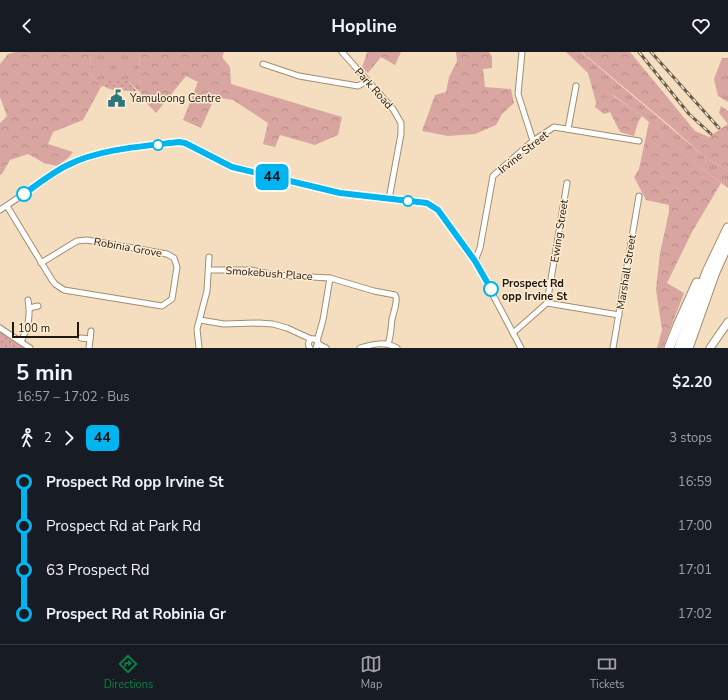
<!DOCTYPE html>
<meta charset="utf-8">
<style>
body{margin:0;font-family:"Nunito Sans",sans-serif;background:#20242c;color:#f1f3f6;height:100vh;display:flex;flex-direction:column;font-size:15px;white-space:nowrap}
*{box-sizing:border-box;margin:0}
p{font-size:13px;color:#9ea1a6}
.icon{flex:none;width:22px;height:22px;fill:none;stroke:currentColor;stroke-width:2;stroke-linecap:round;stroke-linejoin:round}
.map{position:relative;height:296px;overflow:hidden}
.details{display:flex;flex-direction:column;background:#171b24;flex:1}
.details>*{flex:none}
.badge{padding:0 8px;border-radius:6px;font-size:14px;line-height:26px}
.scale{position:absolute;left:12px;bottom:10px;width:67px;box-sizing:border-box;padding-left:4px;border:2px solid #20180d;border-top:0;font-size:11px;line-height:14px;white-space:nowrap;color:#20180d;-webkit-text-stroke:3px #fdecd3;paint-order:stroke}
.map>.badge{position:absolute;translate:-50% -50%;box-shadow:0 0 0 2px #fff}
.legs{display:flex;align-items:center;gap:6px;height:44px;padding:0 16px;font-size:13px}
.legs p{margin-inline-start:auto}
.head{display:flex;align-items:center;justify-content:space-between;height:68px;padding:0 16px}
h1{font-size:22px;font-weight:700;line-height:30px}
ul{padding:0 16px;list-style:none}
li{display:flex;align-items:center;gap:14px;height:44px;font-size:15px}
li i{display:grid;place-items:center;width:6px;height:100%;margin:0 5px;background:currentColor}
li i::after{content:'';width:10px;height:10px;margin:-5px;border:3px solid;border-radius:50%;background:#171b24}
li p{margin-inline-start:auto}
li:first-child i{background:linear-gradient(#0000 50%,currentColor 0)}
li:last-child i{background:linear-gradient(currentColor 50%,#0000 0)}
header{display:flex;justify-content:space-between;align-items:center;height:52px;padding:0 16px;background:#171b24;font-size:18px;font-weight:700}
.tabs{display:flex;justify-content:space-around;align-items:center;height:56px;border-top:1px solid #363941;background:#171b24;font-size:11px;color:#9ea1a6}
.tabs a{display:grid;justify-items:center;gap:2px}
.tabs .on{color:#0b8043}
.map>svg:first-child{display:block}
.grass{fill:url(#grass-tufts)}
.forest{fill:url(#forest-crowns)}
.park{fill:url(#park-dots)}
.lines{fill:none;stroke-linecap:round;stroke-linejoin:round}
.street-casing{stroke:#a18d70;stroke-width:7}
.secondary-casing{stroke:#a18d70;stroke-width:9}
.highway-casing{stroke:#a18d70;stroke-width:11}
.street{stroke:#fff;stroke-width:5}
.secondary{stroke:#fff;stroke-width:7}
.highway{stroke:#fff;stroke-width:9}
.rail-casing{stroke:#685b4a;stroke-width:3}
.rail{stroke:#fdecd3;stroke-width:1.5;stroke-dasharray:4.5;stroke-linecap:butt}
.line-1-casing{stroke:#fff;stroke-width:9}
.line-1{stroke:#00b5ef;stroke-width:6}
.stop-1-dot{fill:#fff;stroke:#00b5ef;stroke-width:2}
.labels{text-anchor:middle;stroke-width:3;stroke-linejoin:round;paint-order:stroke}
.street-label{font-size:11px;fill:#20180d;stroke:#fdecd3}
.poi-label{font-size:11px;fill:#20180d;stroke:#fdecd3;text-anchor:start}
.stop-label{font-size:11px;font-weight:bold;fill:#20180d;stroke:#fdecd3;text-anchor:start}
</style>
<header><svg class="icon" aria-label="back" viewBox="0 0 24 24"><path d="M15 5l-7 7 7 7"/></svg>Hopline<svg class="icon" aria-label="heart" viewBox="0 0 24 24"><path d="M12 20l-8-8c-3-5 5-10 8-4 3-6 11-1 8 4z"/></svg></header>
<div class="map">
<svg width="728" height="296" viewBox="0 0 728 296">
<defs>
<pattern id="grass-tufts" width="24" height="20" patternUnits="userSpaceOnUse"><rect width="24" height="20" fill="#d8a5a0"/><path d="M3 7l-1-3M5 7V3M7 7l1-3M15 17l-1-3M17 17v-4M19 17l1-3" fill="none" stroke="#b98d89"/></pattern>
<pattern id="forest-crowns" width="20" height="18" patternUnits="userSpaceOnUse"><rect width="20" height="18" fill="#d8a5a0"/><path d="M2 6a3 3 0 1 1 6 0M12 15a3 3 0 1 1 6 0" fill="none" stroke="#b98d89"/></pattern>
<pattern id="park-dots" width="8" height="8" patternUnits="userSpaceOnUse"><rect width="8" height="8" fill="#d8a5a0"/><path d="M2 2h.1M6 6h.1" fill="none" stroke="#b98d89" stroke-width="1.8" stroke-linecap="round"/></pattern>
</defs>
<rect width="100%" height="100%" fill="#f4debf"/>
<g class="grass">
<path d="M91,0H139L141,41L128,29H106L104,34L101,35L90,21Z"/>
<path d="M566,0H581L705,105L728,119V136L698,114L642,64L613,43L596,50L588,21Z"/>
<path d="M722,6H728V50L718,44L714,27Z"/>
</g>
<g class="forest">
<path d="M16,0H91L90,21L101,35L83,68L53,80L48,92L73,100L68,106L57,114L44,111L28,102L10,108L2,122L0,123V71L7,64L0,45V12L8,2Z"/>
<path d="M139,0H224L222,5L230,15L231,32L342,65L338,83L315,93L280,83L275,95L263,92L268,71L233,48L215,45L201,76L183,68L198,30L186,24L156,61L141,45Z"/>
<path d="M367,0H401L395,13L381,5L368,21L362,16Z"/>
<path d="M456,0H489L492,5V16L483,17L485,35L511,37L514,51L502,62L496,73L475,82L448,84L422,79L435,43L446,40L449,25L457,9Z"/>
<path d="M582,0H630L695,79L709,85L728,72L719,61L721,54L728,59V119L705,105L669,73Z"/>
<path d="M612,43L642,64L638,70L634,84L620,80L610,60L604,62L595,55L596,50Z"/>
<path d="M649,70L698,114L721,131L692,180L667,231L684,241L663,296H657L662,278L656,237L660,201L669,160V153L646,148L634,125L639,117Z"/>
</g>
<g class="park">
<path d="M106,29H128L138,40C127,37 113,41 104,34Z"/>
<path d="M0,276L30,296H0Z"/>
</g>
<g class="lines">
<defs>
<g id="street">
<path d="M342,0L393,57L401,71V82L389,147"/>
<path d="M522,0L518,42L533,89"/>
<path d="M263,12L299,24L358,34L367,29"/>
<path d="M568,77L576,34"/>
<path d="M7,154L52,228L55,232L64,238L162,254L172,247L177,215L174,206L167,202L87,188L77,189L41,211"/>
<path d="M0,158L67,113C102,98 141,95 179,90L185,91L232,115L340,141L427,151L438,158L475,209L521,296"/>
<path d="M475,209L480,196L493,124L533,89L554,75L639,89"/>
<path d="M209,218H251L275,223L330,226L374,239L395,243L396,245C397,252 394,259 392,267C391,275 391,284 388,292"/>
<path d="M547,251L567,131"/>
<path d="M547,251L619,263"/>
<path d="M29,256L38,254"/>
<path d="M200,268L224,272L259,271L273,272L287,276L311,287"/>
<path d="M0,276L30,296"/>
<path d="M513,281L547,251"/>
<path d="M81,286L90,287"/>
<path d="M317,289L323,268L330,226"/>
<path d="M21,290C28,274 31,265 28,248"/>
<path d="M318,292L326,296"/>
<path d="M89,296L91,279"/>
<path d="M199,296L197,277L207,239L209,205"/>
<path d="M310,296C305,289 314,283 318,290L316,296"/>
<path d="M360,296C373,292 385,289 397,296"/>
<path d="M613,296L639,144"/>
</g>
<path id="secondary" d="M710,296L728,270"/>
<g id="highway">
<path d="M669,296L679,271L697,231"/>
<path d="M679,296L707,220L728,176"/>
<path d="M688,296L715,220L728,191"/>
</g>
</defs>
<use href="#street" class="street-casing"/>
<use href="#secondary" class="secondary-casing"/>
<use href="#highway" class="highway-casing"/>
<use href="#street" class="street"/>
<use href="#secondary" class="secondary"/>
<use href="#highway" class="highway"/>
<defs>
<g id="rail">
<path d="M639,0L689,62L711,82"/>
<path d="M651,0L719,76"/>
</g>
</defs>
<use href="#rail" class="rail-casing"/>
<use href="#rail" class="rail"/>
</g>
<g class="lines">
<defs>
<path id="line-1" d="M24,142C38,132 53,120 68,113C99,97 145,94 179,90L185,91L232,115L340,141L427,151L438,158L475,209L491,237"/>
</defs>
<use href="#line-1" class="line-1-casing"/>
<use href="#line-1" class="line-1"/>
</g>
<defs>
<symbol id="civic-bare" viewBox="-9 -9 18 18"><path d="M-.6-6.5H3V-4.5H.6V-3L4-1V1h2V6H-6V1h2V-1L-.6-3ZM-1.2 2.5V6h2.4V2.5Z" fill="#2d767d" stroke="#fdecd3" stroke-width="2.5" paint-order="stroke"/></symbol>
</defs>
<g fill-rule="evenodd">
<use href="#civic-bare" x="104" y="34" width="25" height="25"/>
</g>
<g class="stop-1-dot">
<circle cx="158" cy="93" r="5"/>
<circle cx="24" cy="142" r="7"/>
<circle cx="408" cy="149" r="5"/>
<circle cx="491" cy="237" r="7"/>
</g>
<g class="labels">
<g class="street-label">
<text transform="translate(374 36) rotate(48)" y="4">Park Road</text>
<text transform="translate(523 100) rotate(-39)" y="4">Irvine Street</text>
<text transform="translate(559 179) rotate(-81)" y="4">Ewing Street</text>
<text transform="translate(128 195) rotate(10)" y="4">Robinia Grove</text>
<text transform="translate(626 220) rotate(-81)" y="4">Marshall Street</text>
<text transform="translate(269 221) rotate(4)" y="4">Smokebush Place</text>
</g>
<g class="poi-label">
<text x="130" y="50">Yamuloong Centre</text>
</g>
<g class="stop-label">
<text x="502" y="235">Prospect Rd<tspan x="502" dy="13">opp Irvine St</tspan></text>
</g>
</g>
</svg>
<div class="scale">100 m</div>
<b class="badge" style="left:272px;top:125px;background:#00b5ef;color:#111">44</b>
</div>
<section class="details">
<div class="head"><div><h1>5 min</h1><p>16:57 – 17:02 · Bus</p></div><b>$2.20</b></div>
<div class="legs"><svg class="icon" aria-label="walk" viewBox="0 0 24 24"><circle cx="13" cy="4" r="2"/><path d="M13 8l-2 6 4 7M11 14l-3 7M7 12l3-4h3l4 4"/></svg>2<svg class="icon" aria-label="forward" viewBox="0 0 24 24"><path d="M9 5l7 7-7 7"/></svg><b class="badge" style="background:#00b5ef;color:#111">44</b><p>3 stops</p></div>
<ul>
<li><i style="color:#00b5ef"></i><b>Prospect Rd opp Irvine St</b><p>16:59</p></li>
<li><i style="color:#00b5ef"></i><span>Prospect Rd at Park Rd</span><p>17:00</p></li>
<li><i style="color:#00b5ef"></i><span>63 Prospect Rd</span><p>17:01</p></li>
<li><i style="color:#00b5ef"></i><b>Prospect Rd at Robinia Gr</b><p>17:02</p></li>
</ul>
</section>
<nav class="tabs">
<a class="on"><svg class="icon" aria-label="directions" viewBox="0 0 24 24"><path d="M12 3l9 9-9 9-9-9zM9 14v-3h6M13 9l2 2-2 2"/></svg>Directions</a>
<a><svg class="icon" aria-label="map" viewBox="0 0 24 24"><path d="M3 6l6-2 6 2 6-2v14l-6 2-6-2-6 2zM9 4v14M15 6v14"/></svg>Map</a>
<a><svg class="icon" aria-label="tickets" viewBox="0 0 24 24"><path d="M3 7h18v10H3zM15 7v10"/></svg>Tickets</a>
</nav>
